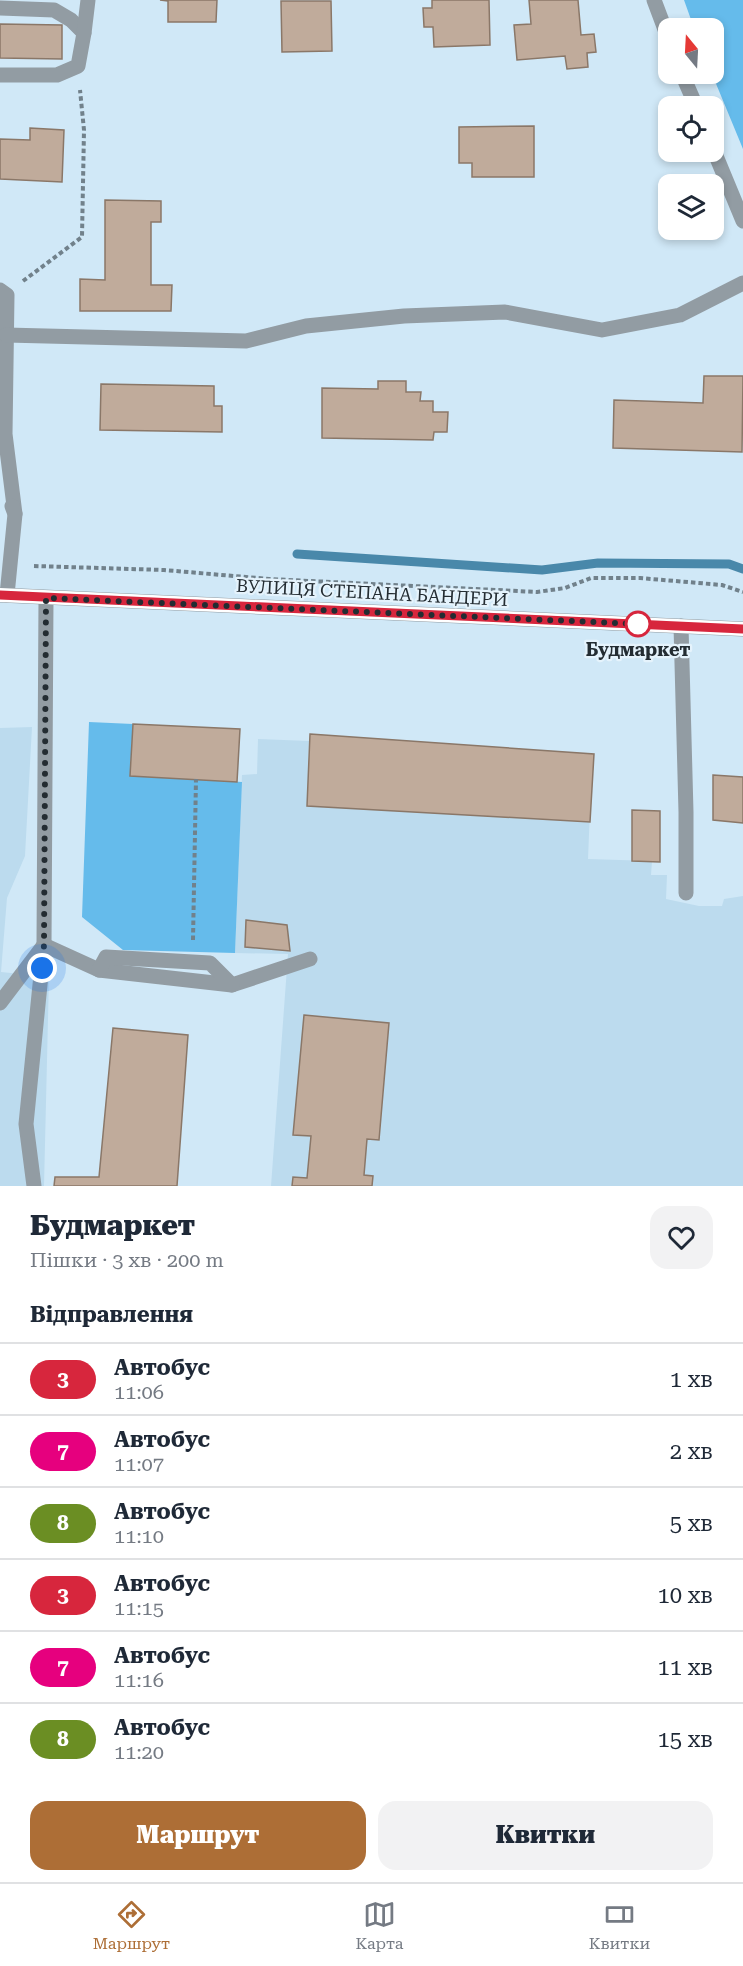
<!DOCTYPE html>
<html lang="uk">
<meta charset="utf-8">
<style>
body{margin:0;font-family:"Roboto Serif",serif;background:#f2f2f3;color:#1f2937;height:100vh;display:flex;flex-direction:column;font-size:22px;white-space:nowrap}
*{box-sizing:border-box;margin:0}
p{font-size:20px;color:#747a83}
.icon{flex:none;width:33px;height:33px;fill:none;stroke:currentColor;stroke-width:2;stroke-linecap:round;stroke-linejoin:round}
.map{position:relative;height:1186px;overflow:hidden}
.details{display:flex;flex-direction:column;background:#fff;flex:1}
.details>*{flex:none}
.badge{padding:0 12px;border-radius:20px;font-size:21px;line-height:39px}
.needle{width:39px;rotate:342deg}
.controls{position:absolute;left:658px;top:18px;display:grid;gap:12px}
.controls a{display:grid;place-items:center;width:66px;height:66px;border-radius:12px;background:#fff;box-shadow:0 3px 9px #0003;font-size:30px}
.you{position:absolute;width:30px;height:30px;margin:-15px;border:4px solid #fff;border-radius:50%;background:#1a73e8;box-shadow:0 0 0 9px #1a73e833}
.map>.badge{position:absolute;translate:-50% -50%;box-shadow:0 0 0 3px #fff}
h2{padding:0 30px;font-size:22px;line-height:54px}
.round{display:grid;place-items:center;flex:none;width:63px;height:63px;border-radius:18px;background:#f2f2f3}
.head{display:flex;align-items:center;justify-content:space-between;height:102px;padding:0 30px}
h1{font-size:28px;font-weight:800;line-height:45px}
.primary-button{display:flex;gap:12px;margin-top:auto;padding:12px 30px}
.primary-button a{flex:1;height:69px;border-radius:18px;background:#ad6e36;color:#fff;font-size:24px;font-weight:800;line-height:69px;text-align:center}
.primary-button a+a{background:#f2f2f3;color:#1f2937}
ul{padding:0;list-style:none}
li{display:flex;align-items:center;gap:18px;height:72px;padding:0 30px;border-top:2px solid #e0e1e3}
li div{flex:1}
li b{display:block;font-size:22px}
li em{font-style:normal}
li .badge{min-width:66px;font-weight:700;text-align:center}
.tab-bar{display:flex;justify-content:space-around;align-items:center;height:84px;border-top:2px solid #e0e1e3;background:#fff;font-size:16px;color:#747a83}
.tab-bar a{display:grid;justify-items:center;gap:3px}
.tab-bar .active{color:#ad6e36}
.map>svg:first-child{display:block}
.built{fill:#bcdbee}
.forest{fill:#65bbeb}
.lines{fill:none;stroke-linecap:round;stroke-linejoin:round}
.stream{stroke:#4988aa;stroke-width:9}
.building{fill:#c0ab9b;stroke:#8a7768;stroke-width:1.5}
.path{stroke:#71818b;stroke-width:4;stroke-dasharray:4.5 3;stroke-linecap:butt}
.minor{stroke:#929ca3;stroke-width:15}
.line-casing{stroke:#fff;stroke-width:14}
.line{stroke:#d7263d;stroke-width:9}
.walk{stroke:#232c32;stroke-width:6;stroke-dasharray:0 10.8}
.stop-dot{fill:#fff;stroke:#d7263d;stroke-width:3}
.labels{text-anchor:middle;stroke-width:4.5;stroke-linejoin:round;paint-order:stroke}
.street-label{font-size:18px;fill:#232c32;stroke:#e5f3fc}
.stop-label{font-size:18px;font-weight:bold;fill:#232c32;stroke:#e5f3fc}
</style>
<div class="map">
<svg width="743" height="1186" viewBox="0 0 743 1186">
<rect width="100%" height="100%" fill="#d0e8f7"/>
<g class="built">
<path d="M32,727L25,856L7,898L1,972L49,977L44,1186H0V728Z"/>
<path d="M258,739L309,741L308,766L591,786L588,859L652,861L651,875H667L666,899L699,906H722L724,899L743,896V1186H271L288,954L235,953L242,775L257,774Z"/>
</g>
<g class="forest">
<path d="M684,0H743V149L712,74H714V28H694Z"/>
<path d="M89,722L133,724L130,775L242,782L235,953L123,950L82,917Z"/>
</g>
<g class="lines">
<path class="stream" d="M297,554L542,570L598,563L729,564L743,569"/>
</g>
<g class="building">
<path d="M160,0H217L216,22H168V1Z"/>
<path d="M432,0H489L490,45L434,47L433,27H424L423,8H432Z"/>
<path d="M529,0H578L581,35L594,34L596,52L587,53L588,67L567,69L565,56L517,60L514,25L531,24Z"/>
<path d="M281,1H331L332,51L282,52Z"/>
<path d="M0,24L62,25V59L0,58Z"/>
<path d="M534,126V177H472V163H459V127Z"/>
<path d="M30,128L64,130L62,182L0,179V139L30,140Z"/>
<path d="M105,200L161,201V222H151V285H172L171,311H80V279L105,280Z"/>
<path d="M704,376H743L742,452L613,448L614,400L703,403Z"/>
<path d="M378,381H406V392H421L420,401H433V412H448L447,432H434L433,440L322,438V388L378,389Z"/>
<path d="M101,384L214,386V406H222V432L100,430Z"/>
<path d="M133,724L240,729L237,782L130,776Z"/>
<path d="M310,734L594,754L590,822L307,806Z"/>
<path d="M713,775L743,777V823L713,820Z"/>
<path d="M632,810L660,811V862L632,861Z"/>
<path d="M246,920L287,925L290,951L245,947Z"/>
<path d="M304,1015L389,1023L379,1140L367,1139L364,1175L373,1176L372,1186H292L293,1177L307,1178L311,1136L293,1135Z"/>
<path d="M113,1028L188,1035L177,1186H54L55,1177H99Z"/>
</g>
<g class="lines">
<g class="path">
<path d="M23,281L82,237L84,130L80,90"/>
<path d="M34,566L164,570L269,579L537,592L565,588L591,578H640L722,585L743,592"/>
<path d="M193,940L196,779"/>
</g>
<g class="minor">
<path d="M654,0L669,40"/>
<path d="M0,8L54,10L71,20L84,33"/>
<path d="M682,74L696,106"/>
<path d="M0,75H57L78,66L84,33L88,0"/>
<path d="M714,151L743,221"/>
<path d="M0,290L7,295L5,434L15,514"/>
<path d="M6,335L246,341L306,326L404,316L505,312L602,330L680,315L743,283"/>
<path d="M0,595L743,629"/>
<path d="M7,595L15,514L12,506"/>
<path d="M681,626L686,812V893"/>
<path d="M44,945L99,970L232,985L310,959"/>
<path d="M99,970L106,957L210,963L232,985"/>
<path d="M0,1003L44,945"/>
<path d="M34,1186L26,1124L44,945L46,598"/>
</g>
</g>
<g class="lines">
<defs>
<path id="line" d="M0,595L743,629"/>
</defs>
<use href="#line" class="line-casing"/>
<use href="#line" class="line"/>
<path class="walk" d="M42,968L44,945L46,598L638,624"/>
</g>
<circle class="stop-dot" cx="638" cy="624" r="12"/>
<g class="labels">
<g class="street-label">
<text transform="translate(372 593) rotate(3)" y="6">ВУЛИЦЯ СТЕПАНА БАНДЕРИ</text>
</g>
<g class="stop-label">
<text x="638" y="656">Будмаркет</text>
</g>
</g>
</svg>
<div class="controls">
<a><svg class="needle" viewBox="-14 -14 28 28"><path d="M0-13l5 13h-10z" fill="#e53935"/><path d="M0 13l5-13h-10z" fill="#747a83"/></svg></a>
<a><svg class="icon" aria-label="locate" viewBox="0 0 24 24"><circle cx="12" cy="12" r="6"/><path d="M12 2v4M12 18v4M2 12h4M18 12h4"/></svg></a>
<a><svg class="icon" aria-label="layers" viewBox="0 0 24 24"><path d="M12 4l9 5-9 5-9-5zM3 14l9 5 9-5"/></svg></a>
</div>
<div class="you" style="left:42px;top:968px"></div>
</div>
<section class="details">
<div class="head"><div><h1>Будмаркет</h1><p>Пішки · 3 хв · 200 m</p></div><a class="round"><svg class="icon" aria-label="heart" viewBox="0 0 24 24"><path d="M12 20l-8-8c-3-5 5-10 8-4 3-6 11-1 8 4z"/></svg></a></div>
<h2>Відправлення</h2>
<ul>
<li><span class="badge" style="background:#d7263d;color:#fff">3</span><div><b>Автобус</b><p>11:06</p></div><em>1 хв</em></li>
<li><span class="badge" style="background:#e6007e;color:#fff">7</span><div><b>Автобус</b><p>11:07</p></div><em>2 хв</em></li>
<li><span class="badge" style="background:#6b8e23;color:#fff">8</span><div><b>Автобус</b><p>11:10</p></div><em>5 хв</em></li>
<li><span class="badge" style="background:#d7263d;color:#fff">3</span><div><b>Автобус</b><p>11:15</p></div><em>10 хв</em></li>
<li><span class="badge" style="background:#e6007e;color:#fff">7</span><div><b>Автобус</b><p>11:16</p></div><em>11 хв</em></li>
<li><span class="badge" style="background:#6b8e23;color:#fff">8</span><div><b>Автобус</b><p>11:20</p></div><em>15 хв</em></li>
</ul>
<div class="primary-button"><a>Маршрут</a><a>Квитки</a></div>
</section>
<nav class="tab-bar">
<a class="active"><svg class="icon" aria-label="directions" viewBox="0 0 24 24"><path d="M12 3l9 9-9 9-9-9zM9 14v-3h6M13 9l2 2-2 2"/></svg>Маршрут</a>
<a><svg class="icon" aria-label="map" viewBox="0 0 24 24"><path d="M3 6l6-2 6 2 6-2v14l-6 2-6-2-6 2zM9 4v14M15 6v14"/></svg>Карта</a>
<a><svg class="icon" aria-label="tickets" viewBox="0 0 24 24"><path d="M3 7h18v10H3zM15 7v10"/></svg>Квитки</a>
</nav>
